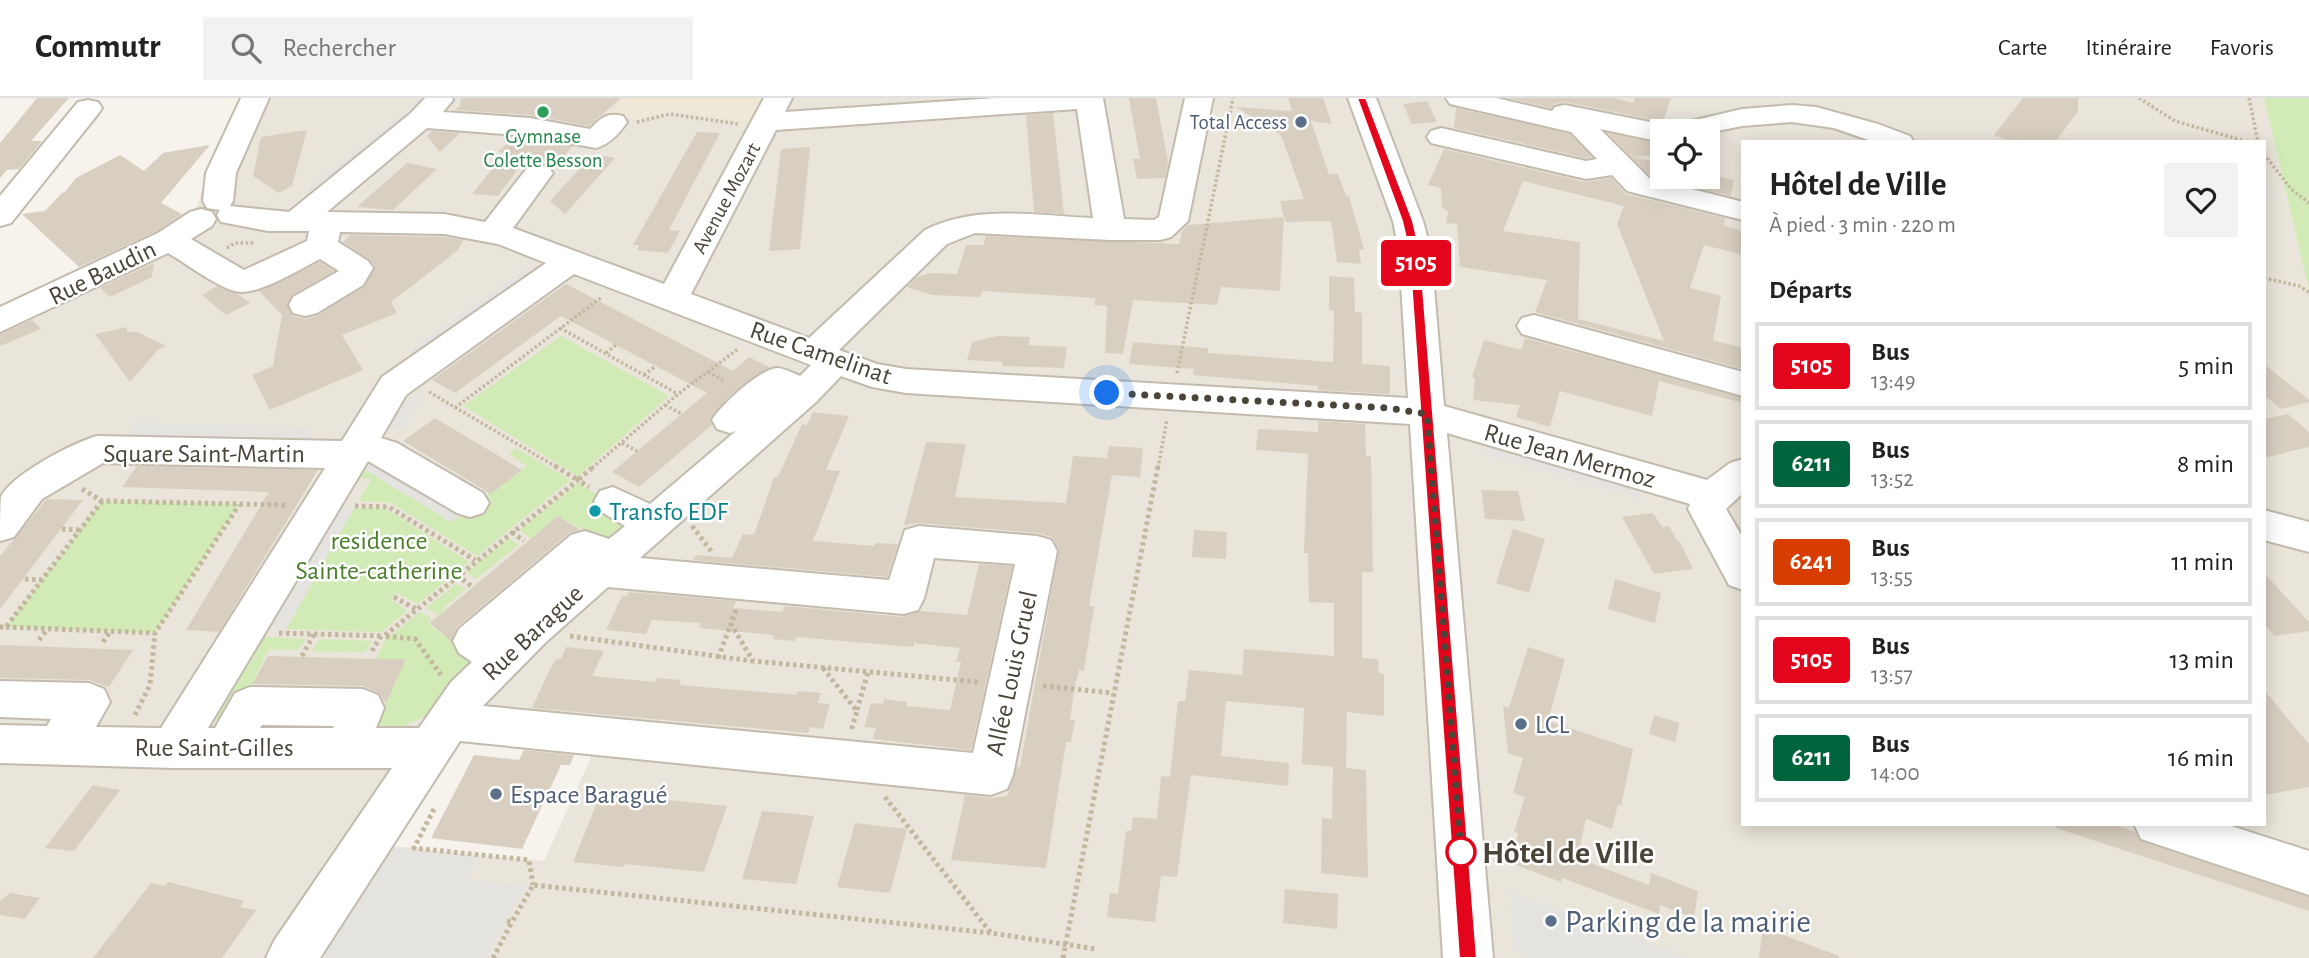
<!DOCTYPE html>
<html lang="fr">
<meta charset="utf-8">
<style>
body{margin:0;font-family:"Alegreya Sans",sans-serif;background:#f2f2f2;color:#222;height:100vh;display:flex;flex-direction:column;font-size:26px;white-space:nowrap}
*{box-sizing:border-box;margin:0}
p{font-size:23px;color:#767676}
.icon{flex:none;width:38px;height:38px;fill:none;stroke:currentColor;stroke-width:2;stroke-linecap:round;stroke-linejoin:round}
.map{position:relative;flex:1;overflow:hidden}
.details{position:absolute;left:1741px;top:42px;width:525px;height:686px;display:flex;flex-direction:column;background:#fff;border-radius:0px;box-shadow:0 4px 18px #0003}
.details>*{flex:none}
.badge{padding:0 14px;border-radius:5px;font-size:24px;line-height:46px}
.tools{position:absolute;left:1650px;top:21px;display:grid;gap:14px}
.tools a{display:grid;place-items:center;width:70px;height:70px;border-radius:0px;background:#fff;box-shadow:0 4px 18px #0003;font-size:35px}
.you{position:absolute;width:35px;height:35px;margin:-18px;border:5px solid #fff;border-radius:50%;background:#1a73e8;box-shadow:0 0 0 10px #1a73e833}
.map>.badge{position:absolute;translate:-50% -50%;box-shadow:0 0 0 4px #fff}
h2{padding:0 28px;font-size:26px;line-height:63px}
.round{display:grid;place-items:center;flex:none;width:74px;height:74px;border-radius:0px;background:#f2f2f2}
.summary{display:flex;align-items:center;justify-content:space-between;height:119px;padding:0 28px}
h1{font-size:33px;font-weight:700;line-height:52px}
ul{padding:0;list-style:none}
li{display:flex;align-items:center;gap:21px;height:88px;margin:0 14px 10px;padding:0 14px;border:4px solid #e0e0e0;border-radius:0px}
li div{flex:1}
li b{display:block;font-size:26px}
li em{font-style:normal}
li .badge{min-width:77px;font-weight:700;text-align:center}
header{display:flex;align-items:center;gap:42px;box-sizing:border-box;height:98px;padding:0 35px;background:#fff;border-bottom:2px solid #e0e0e0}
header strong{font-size:33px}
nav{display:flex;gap:38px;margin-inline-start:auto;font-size:24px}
.search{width:490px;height:63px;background:#f2f2f2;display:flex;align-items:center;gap:18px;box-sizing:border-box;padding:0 24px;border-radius:0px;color:#767676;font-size:26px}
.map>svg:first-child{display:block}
.residential{fill:#eae5da;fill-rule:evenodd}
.education{fill:#efe8d6}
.green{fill:#d2eab5}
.parking{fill:#e5e3e0}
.building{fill:#d8cfc1;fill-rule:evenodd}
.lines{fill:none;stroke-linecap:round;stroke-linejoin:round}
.minor-casing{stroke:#c2bbae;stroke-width:4}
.path-far1{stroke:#c4b79f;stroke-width:3.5;stroke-dasharray:2.5 2.5;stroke-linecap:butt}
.path{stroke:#c4b79f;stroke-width:5;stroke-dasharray:3.5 3.5;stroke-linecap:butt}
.minor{fill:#fff;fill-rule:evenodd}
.line{fill:#e3051b;stroke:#fff;stroke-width:2}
.walk{stroke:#4b4439;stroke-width:7;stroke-dasharray:0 12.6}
.leisure-dot{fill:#2e9e5b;stroke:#fff;stroke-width:2.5}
.service-dot{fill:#5c6f8a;stroke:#fff;stroke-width:2.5}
.culture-dot{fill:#0f9aa8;stroke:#fff;stroke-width:2.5}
.stop-dot{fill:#fff;stroke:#e3051b;stroke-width:3.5}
.labels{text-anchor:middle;stroke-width:5;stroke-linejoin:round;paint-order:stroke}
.far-service-label{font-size:21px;fill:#4e5e75;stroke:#fff;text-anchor:end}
.far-leisure-label{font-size:21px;fill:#27864d;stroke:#fff}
.far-street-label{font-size:21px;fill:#4b4439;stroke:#fff}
.street-label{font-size:26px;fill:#4b4439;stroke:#fff}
.culture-label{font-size:26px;fill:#0d838f;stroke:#fff;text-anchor:start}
.park-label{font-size:26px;fill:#4a7f2a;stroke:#fff}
.service-label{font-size:26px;fill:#4e5e75;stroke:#fff;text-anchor:start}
.near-stop-label{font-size:32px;font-weight:bold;fill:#4b4439;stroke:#fff;text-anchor:start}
.near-service-label{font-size:32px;fill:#4e5e75;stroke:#fff;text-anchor:start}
</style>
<header>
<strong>Commutr</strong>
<div class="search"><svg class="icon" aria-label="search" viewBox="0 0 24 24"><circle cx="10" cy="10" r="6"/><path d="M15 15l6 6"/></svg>Rechercher</div>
<nav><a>Carte</a><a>Itinéraire</a><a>Favoris</a></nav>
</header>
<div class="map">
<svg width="2309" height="860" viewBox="0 0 2309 860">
<rect width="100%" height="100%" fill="#f6f3ec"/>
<path class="residential" d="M246,0H2264L2309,192V860H317L392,748L544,763L596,649L466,633L269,860H0V212L197,109L215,50ZM1662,33H1708V79H1662ZM1743,44H2264V726H1743Z"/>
<path class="education" d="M624,0H764L752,25L671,13L636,22L607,17Z"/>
<g class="green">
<path d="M2264,0H2309V192Z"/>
<path d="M561,238L669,298L578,378L463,308Z"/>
<path d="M516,350L570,382L477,458L391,405L359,403L371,381L356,380L362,370L451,424L527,368L509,356Z"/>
<path d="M578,385L637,423L609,447L558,418L531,441L520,432Z"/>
<path d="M102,403L239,406L155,535L6,529Z"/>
<path d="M354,410L384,411L393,415L469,464L417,506L397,495L390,501L407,513L382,534L286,531Z"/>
<path d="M509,440L518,447L476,481L467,474Z"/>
<path d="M456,486L466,491L445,508L441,518L426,510Z"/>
<path d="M420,514L431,520L428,524L432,529L478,560L426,618L404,628L371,627L386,606L406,562L376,561L385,542Z"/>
<path d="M262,539L306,541L298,552L269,551L244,601L221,622L216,620L214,617Z"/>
<path d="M319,541L372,543L365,554L312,553Z"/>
</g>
<g class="parking">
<path d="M419,0H460L448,12L423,10L322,97L305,92L409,12Z"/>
<path d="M525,171L539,176L421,259L407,253Z"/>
<path d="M401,299L421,300L404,330L382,331Z"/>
<path d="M132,324L313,330L312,344L129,340Z"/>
<path d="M1490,342L1642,385L1639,400L1485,356Z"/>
<path d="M379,358L467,411L451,424L363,370Z"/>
<path d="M334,409L354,410L286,531L261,530Z"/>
<path d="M391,750L477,759L468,782L527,787L485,860H319Z"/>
<path d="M1511,794L1689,860H1533L1513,852Z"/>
</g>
<g class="building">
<path d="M37,0H69L31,43H42L19,71L7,72L0,80V45Z"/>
<path d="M461,0H621L589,28L530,17L455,12L460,8Z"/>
<path d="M1129,0H1156L1168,64L1165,80L1137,81L1133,61H1140Z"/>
<path d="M1288,0H1323L1332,26L1311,23L1329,76H1338L1346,98H1349L1364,151L1359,152L1361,166L1337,164L1331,123L1286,124L1284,119L1280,193L1221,189L1217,207L1133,202L1123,256L1105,255L1107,208L1094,207L1096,200L982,193L980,199L932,197L907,189L917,179L930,175L957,176L966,147H983L986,138L1179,146L1182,133L1188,127L1284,119L1280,103L1304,101L1281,37L1236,9L1292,13Z"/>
<path d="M1508,0H1615L1633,5L1635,0H1671L1663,24L1566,4L1554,6L1551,10Z"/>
<path d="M2023,0H2078V14L2055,44H2013L1994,37Z"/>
<path d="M1427,3L1437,24L1412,26L1403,6Z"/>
<path d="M1456,10L1570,36L1592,59L1586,60L1454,30Z"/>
<path d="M1053,15L1064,116L1034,114L1026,17Z"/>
<path d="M307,32L292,88L279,95L253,78L261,39Z"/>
<path d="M432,33L460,35L440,54L427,38Z"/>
<path d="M697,34L720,35L669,132L680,133L668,155L637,152L639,147H633Z"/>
<path d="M1608,35L1656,45L1653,57L1634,59L1662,65V79H1708V76L1734,82L1731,98L1650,78Z"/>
<path d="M514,39L573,48L556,66L527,59L498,98L472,96L505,55L498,54Z"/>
<path d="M210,47L161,105L182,116L157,133L79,169L22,116L45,113L62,95L65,94L76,80L120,57L144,73L163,55Z"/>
<path d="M810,49L800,151L769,153L781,51Z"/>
<path d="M1444,51L1585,84L1611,80L1626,96L1725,120L1724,128L1743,133V157L1704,147L1690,190L1721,198L1713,242L1743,250V271L1535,214L1547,182L1460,169L1457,126L1446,125L1448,114L1442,110L1441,90L1428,87ZM1523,83L1624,108L1617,126L1664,243L1578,221L1580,144L1503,133Z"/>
<path d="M593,56L615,60L565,116L550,103Z"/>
<path d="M407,65L437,71L393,112L357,109Z"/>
<path d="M350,137L444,139L464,142L457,153L391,204L397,215L342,237L363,272L270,312L252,277L273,268L282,217L259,193L320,164L334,173L292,197L287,206L292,218L306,221L318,217L364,189L375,168L369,161L343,144Z"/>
<path d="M154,165L152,179L110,199L100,190Z"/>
<path d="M1329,178L1354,180L1355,214L1362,215V266L1390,268V296L1318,292V288L1193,277L1194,271L1129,266L1133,244L1208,250V255L1333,264L1334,213L1329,212Z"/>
<path d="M566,186L733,273L749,259L769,269L730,297L710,320L712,327L639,389L612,374L707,295L561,218L455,295L432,282Z"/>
<path d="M217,188L239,197L250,205L226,217L202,197Z"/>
<path d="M32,222L41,231L0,248V236Z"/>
<path d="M127,229V234H137L166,248L157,253L130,284L95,236Z"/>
<path d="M997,238L1030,239L1029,247L1067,249L1064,270L1002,268V264L967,262L972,244Z"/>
<path d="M1525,240L1743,300V305L1659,283L1652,318L1560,293L1550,329L1516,319L1520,307L1473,302L1475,280L1472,279L1484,242L1521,252Z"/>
<path d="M2264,266L2309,302V304L2281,311L2264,297Z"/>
<path d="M813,314L849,318L826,372L840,373L813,443L874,448L875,445L898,446L887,479L693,462L696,457L732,460L743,436L754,437L774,379H778L802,326L807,327Z"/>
<path d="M2288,316L2309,334V349L2264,360V321Z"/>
<path d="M435,320L522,372L491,396L403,343Z"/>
<path d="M1318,323L1365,326L1366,358H1371L1373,474H1362V560L1378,561L1379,575L1384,576V618L1347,614L1346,670L1366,672L1368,780L1321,775L1322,720L1332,721L1333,669L1302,666L1304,610L1226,603L1221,658L1289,665L1288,688L1191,677L1177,779L1161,778L1155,824L1107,819L1110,795L1118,796L1126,733H1131L1133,719L1157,721L1161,678L1170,679L1178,603H1185L1189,572L1242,577L1244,551L1334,558V505L1309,504L1308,455H1304L1308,356L1256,352L1258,331L1318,334Z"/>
<path d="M926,344L966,346L955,399L1066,405L1073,358L1107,360L1109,348L1143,350L1140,379L1112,377L1089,508L1094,509L1084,573L1079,572L1074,593L1070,622H1075L1071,644H1066L1046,770L951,762L965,697L991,700L1007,698L1017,669H1020L1059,452L1052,439L1037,435L919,425L904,427Z"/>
<path d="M137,368L318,372L219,534L186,532L269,394L122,389Z"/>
<path d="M1481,392L1518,393L1525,423L1485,421Z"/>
<path d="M47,401L83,402L0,511V458Z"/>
<path d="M1653,415L1662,429L1669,428L1678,444H1680L1693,471L1654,476L1622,419Z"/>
<path d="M558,418L580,432L569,435L457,529L451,543L430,525Z"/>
<path d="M1513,431L1545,441L1529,495L1496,485Z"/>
<path d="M1194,432L1227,434L1226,461L1192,459Z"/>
<path d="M979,466L1012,468L971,652L873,641L876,630L864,629L871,605L883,606L884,601L907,604L906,608L950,612L961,564H956L960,550L914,545L913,549L797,539L795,543L773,541L774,537L699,530L701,525L652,522L646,536L606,532L622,498H627L629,494L736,503L733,510L782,514L785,508L904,519L920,513L967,517Z"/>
<path d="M2264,475L2309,524V533L2275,538L2264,526Z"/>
<path d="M1615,481L1661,495L1655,525L1608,511Z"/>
<path d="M0,547L133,552L109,589L89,582L0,580Z"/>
<path d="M566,549L604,553L592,578L655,584L657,580L681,582L679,587L796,597L798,593L821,595L818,605L830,606L823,631L810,629L808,635L532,610L549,573L556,561H561Z"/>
<path d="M1528,549L1565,561L1548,623L1633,651L1621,708L1618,706L1612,731L1586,721L1577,760L1649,787L1651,775L1698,793L1694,820L1660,807L1659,816L1562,780L1561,784L1516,767L1519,755L1514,753L1518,735L1514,734L1525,699L1513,695L1523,660L1508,655L1503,608L1509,610Z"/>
<path d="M268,558L376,561H406L386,606L379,595L363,588L252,586Z"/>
<path d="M2264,592L2309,646V689L2264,697Z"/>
<path d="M1654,617L1679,625L1675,644L1649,636Z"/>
<path d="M524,652L574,657L570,667H561L522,751L431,740L474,657L519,662Z"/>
<path d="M93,687L120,692L74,753L45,750Z"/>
<path d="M601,695L727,708L704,774L625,766L624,769L573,764Z"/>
<path d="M762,713L814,718L796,786L742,781Z"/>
<path d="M855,725L907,731L890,795L837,789Z"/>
<path d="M2057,726H2112L2135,734L2140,743L2309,799V813L2056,730Z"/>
<path d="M168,784L244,803L240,809L256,812L222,860H93L151,785L165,788Z"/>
<path d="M1285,791L1338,796L1337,831L1283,825Z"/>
<path d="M10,795L40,800L25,821L0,817V803Z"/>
<path d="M1763,829L1839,858L1838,860H1759Z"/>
</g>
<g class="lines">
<defs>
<g id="minor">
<path d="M241,0H269L236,75L233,103L230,108L289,114L411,15L425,0H452L453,2L443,14L530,20L590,31C601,20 607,14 623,18L627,24C619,36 610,46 596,50L530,38L427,30L327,114L444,116L485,124L528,69L538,66L548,69L553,75L513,130L664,186L764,0H792L785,14L996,0H1103L1124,121L1154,122L1159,119L1185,0H1213L1188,123L1171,139L1160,142H1110L975,135L947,146L839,252L877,266L906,271L1408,300L1399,153L1393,123L1348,0H1376L1423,123L1431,153L1444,308L1707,382L1730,365L1743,361V395L1726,411L1743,440V492L1729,487L1688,411L1690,406L1447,335L1493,860H1443L1410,326L906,295L872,289L841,278L816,304L640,460L889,482L905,432L919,428L1037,438L1051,442L1057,453L1013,677L1007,691L991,697L460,643L320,860H266L274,843L392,670H173L0,665V627L47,628L51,621L0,619V583L89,585L104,591L110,604L96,629L161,630L325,370L103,365L42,401L14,439L0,443C0,431 0,410 1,399C12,376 73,345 97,338L342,343L382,279L546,165L498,146L444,136L340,134L338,144L368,163L373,170L363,187L317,215L305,218L293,215L289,207L293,199L339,173L320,161C300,171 262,195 240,194C220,192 186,165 168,155L0,234V209L158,135L190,114L201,111L212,114L216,121L212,128L191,141L244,172L307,143L309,133H268L221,124L217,117L220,112L207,110L203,103L206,75ZM1077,11L1093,120C1036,118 977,106 925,132L809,240L691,196L776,32ZM574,176L811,267L800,278C793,275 786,271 778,270C762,269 720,308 712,322L717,331L730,335L736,333L650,406L613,389L600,393L594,403L600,413L625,428L609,441L585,433L571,437L459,531L453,543L459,555L472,564L451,584L419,630H376L384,610L378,597L363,591L250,589L235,595L215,630H208L368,363L457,415L470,419L483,415L489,405L483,395L397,345L381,340L406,297ZM934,460L1015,466L973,655L483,608L546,544L608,489L904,516L918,512L924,500ZM262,627L334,628L333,630H260Z"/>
<path d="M1446,0H1496L1552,13L1555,9L1565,7L1670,28L1742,11L1792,7L1816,9L1878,26L1910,38L1914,44H1874L1834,30L1792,24L1742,28L1708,35L1662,33V44L1600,31L1649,80L1743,104V122L1627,93L1612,77L1586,81L1431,45L1427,39L1431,33L1441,30L1586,63L1597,61L1571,34L1450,6Z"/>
<path d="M88,2L98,4L102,10L98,16L11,125L0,128V98L78,4Z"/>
<path d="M1534,217L1743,274V298L1522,236L1517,228L1522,220Z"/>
<path d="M2264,412L2309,424V454L2264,442Z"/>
<path d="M2134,726H2225L2309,753V797L2141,741Z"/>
</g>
</defs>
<use href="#minor" class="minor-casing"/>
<g class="path-far1">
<path d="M2139,0L2175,23L2248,44"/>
<path d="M2249,0L2258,44"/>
<path d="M637,24L670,16L738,26"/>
<path d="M2264,56L2291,91L2309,105"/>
<path d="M227,150L235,145H255"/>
<path d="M2264,180L2299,188L2309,194"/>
<path d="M560,230L678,296"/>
<path d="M606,255L616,247"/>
<path d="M708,274L723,282"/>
<path d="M1177,275L1233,0"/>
<path d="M644,277L656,268"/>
<path d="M429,294L558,370"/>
<path d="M665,307L682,316"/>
<path d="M455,310L602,199"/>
<path d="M622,345L637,353"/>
<path d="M592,370L678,296L738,251"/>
<path d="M1158,370L1167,321"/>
</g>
<g class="path">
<path d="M555,368L578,382L594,368"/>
<path d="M82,391L102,403L287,407"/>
<path d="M355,408L389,409L475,462"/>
<path d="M692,428L712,454"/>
<path d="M62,431L79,432"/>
<path d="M512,434L524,443"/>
<path d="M457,477L471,488"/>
<path d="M25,481L42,482"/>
<path d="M394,499L416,511"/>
<path d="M736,512L731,526L753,563L978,584"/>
<path d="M0,529H6L102,403"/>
<path d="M6,529L155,535L239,407"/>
<path d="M279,535L384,538"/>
<path d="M570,538L752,563"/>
<path d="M39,542L47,532"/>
<path d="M103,544L110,534"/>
<path d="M372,553L381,538"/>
<path d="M302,558L314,536"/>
<path d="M718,560L731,526"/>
<path d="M823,570L857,613L851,633"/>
<path d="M441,577L415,541L384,538L578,382L589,389"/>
<path d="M1043,588L1113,595"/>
<path d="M857,612L868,574"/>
<path d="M135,617L150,587L155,535"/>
<path d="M885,699L991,835"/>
<path d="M434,711L414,750L529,762L533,787"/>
<path d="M507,823L512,824L533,787L991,835L1096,851"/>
<path d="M493,860L512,824"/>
<path d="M1063,860L1158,368"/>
</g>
<use href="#minor" class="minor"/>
</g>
<path class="line" d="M1357,0H1366L1413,123L1420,153L1477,860H1459L1409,153L1402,123Z"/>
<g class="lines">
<path class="walk" d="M1107,295L1388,310L1427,316L1461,754"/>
</g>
<circle class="leisure-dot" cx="543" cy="14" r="7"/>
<g class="service-dot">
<circle cx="1301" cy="24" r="7"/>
<circle cx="1521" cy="626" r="7"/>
<circle cx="496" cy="696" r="7"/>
<circle cx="1551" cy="823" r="7"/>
</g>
<circle class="culture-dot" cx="595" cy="413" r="7"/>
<circle class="stop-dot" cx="1461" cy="754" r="14"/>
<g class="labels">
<g class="far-service-label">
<text x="1287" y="31">Total Access</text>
</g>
<g class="far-leisure-label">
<text x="543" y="45">Gymnase<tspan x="543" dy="24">Colette Besson</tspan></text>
</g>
<g class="far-street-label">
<text transform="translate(726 100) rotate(-62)" y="7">Avenue Mozart</text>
</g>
<g class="street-label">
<text transform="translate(102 174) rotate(-26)" y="9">Rue Baudin</text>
<text transform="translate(821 254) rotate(19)" y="9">Rue Camelinat</text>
<text x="204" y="364">Square Saint-Martin</text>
<text transform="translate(1570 357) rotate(16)" y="9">Rue Jean Mermoz</text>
<text transform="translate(532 534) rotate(-43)" y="9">Rue Barague</text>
<text transform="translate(1011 575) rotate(-78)" y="9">Allée Louis Gruel</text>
<text x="214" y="658">Rue Saint-Gilles</text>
</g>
<g class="culture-label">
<text x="609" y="422">Transfo EDF</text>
</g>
<g class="park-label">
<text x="379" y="451">residence<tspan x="379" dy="30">Sainte-catherine</tspan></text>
</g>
<g class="service-label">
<text x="1535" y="635">LCL</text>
<text x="510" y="705">Espace Baragué</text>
</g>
<g class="near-stop-label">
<text x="1482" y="765">Hôtel de Ville</text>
</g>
<g class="near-service-label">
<text x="1565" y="834">Parking de la mairie</text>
</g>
</g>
</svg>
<div class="tools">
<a><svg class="icon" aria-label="locate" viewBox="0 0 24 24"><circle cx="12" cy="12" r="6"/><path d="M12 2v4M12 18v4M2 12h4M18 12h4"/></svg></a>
</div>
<div class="you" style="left:1107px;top:295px"></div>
<b class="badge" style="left:1416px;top:165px;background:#e3051b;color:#fff">5105</b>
<section class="details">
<div class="summary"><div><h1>Hôtel de Ville</h1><p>À pied · 3 min · 220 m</p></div><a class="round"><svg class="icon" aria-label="heart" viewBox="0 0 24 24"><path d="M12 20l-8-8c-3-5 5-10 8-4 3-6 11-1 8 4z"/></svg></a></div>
<h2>Départs</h2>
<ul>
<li><span class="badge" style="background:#e3051b;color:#fff">5105</span><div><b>Bus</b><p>13:49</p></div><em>5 min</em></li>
<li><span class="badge" style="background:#00643c;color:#fff">6211</span><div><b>Bus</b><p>13:52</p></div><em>8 min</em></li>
<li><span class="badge" style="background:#d73d00;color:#fff">6241</span><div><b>Bus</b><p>13:55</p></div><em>11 min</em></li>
<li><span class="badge" style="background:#e3051b;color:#fff">5105</span><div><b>Bus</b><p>13:57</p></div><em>13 min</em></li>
<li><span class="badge" style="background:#00643c;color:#fff">6211</span><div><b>Bus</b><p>14:00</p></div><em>16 min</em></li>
</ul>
</section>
</div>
